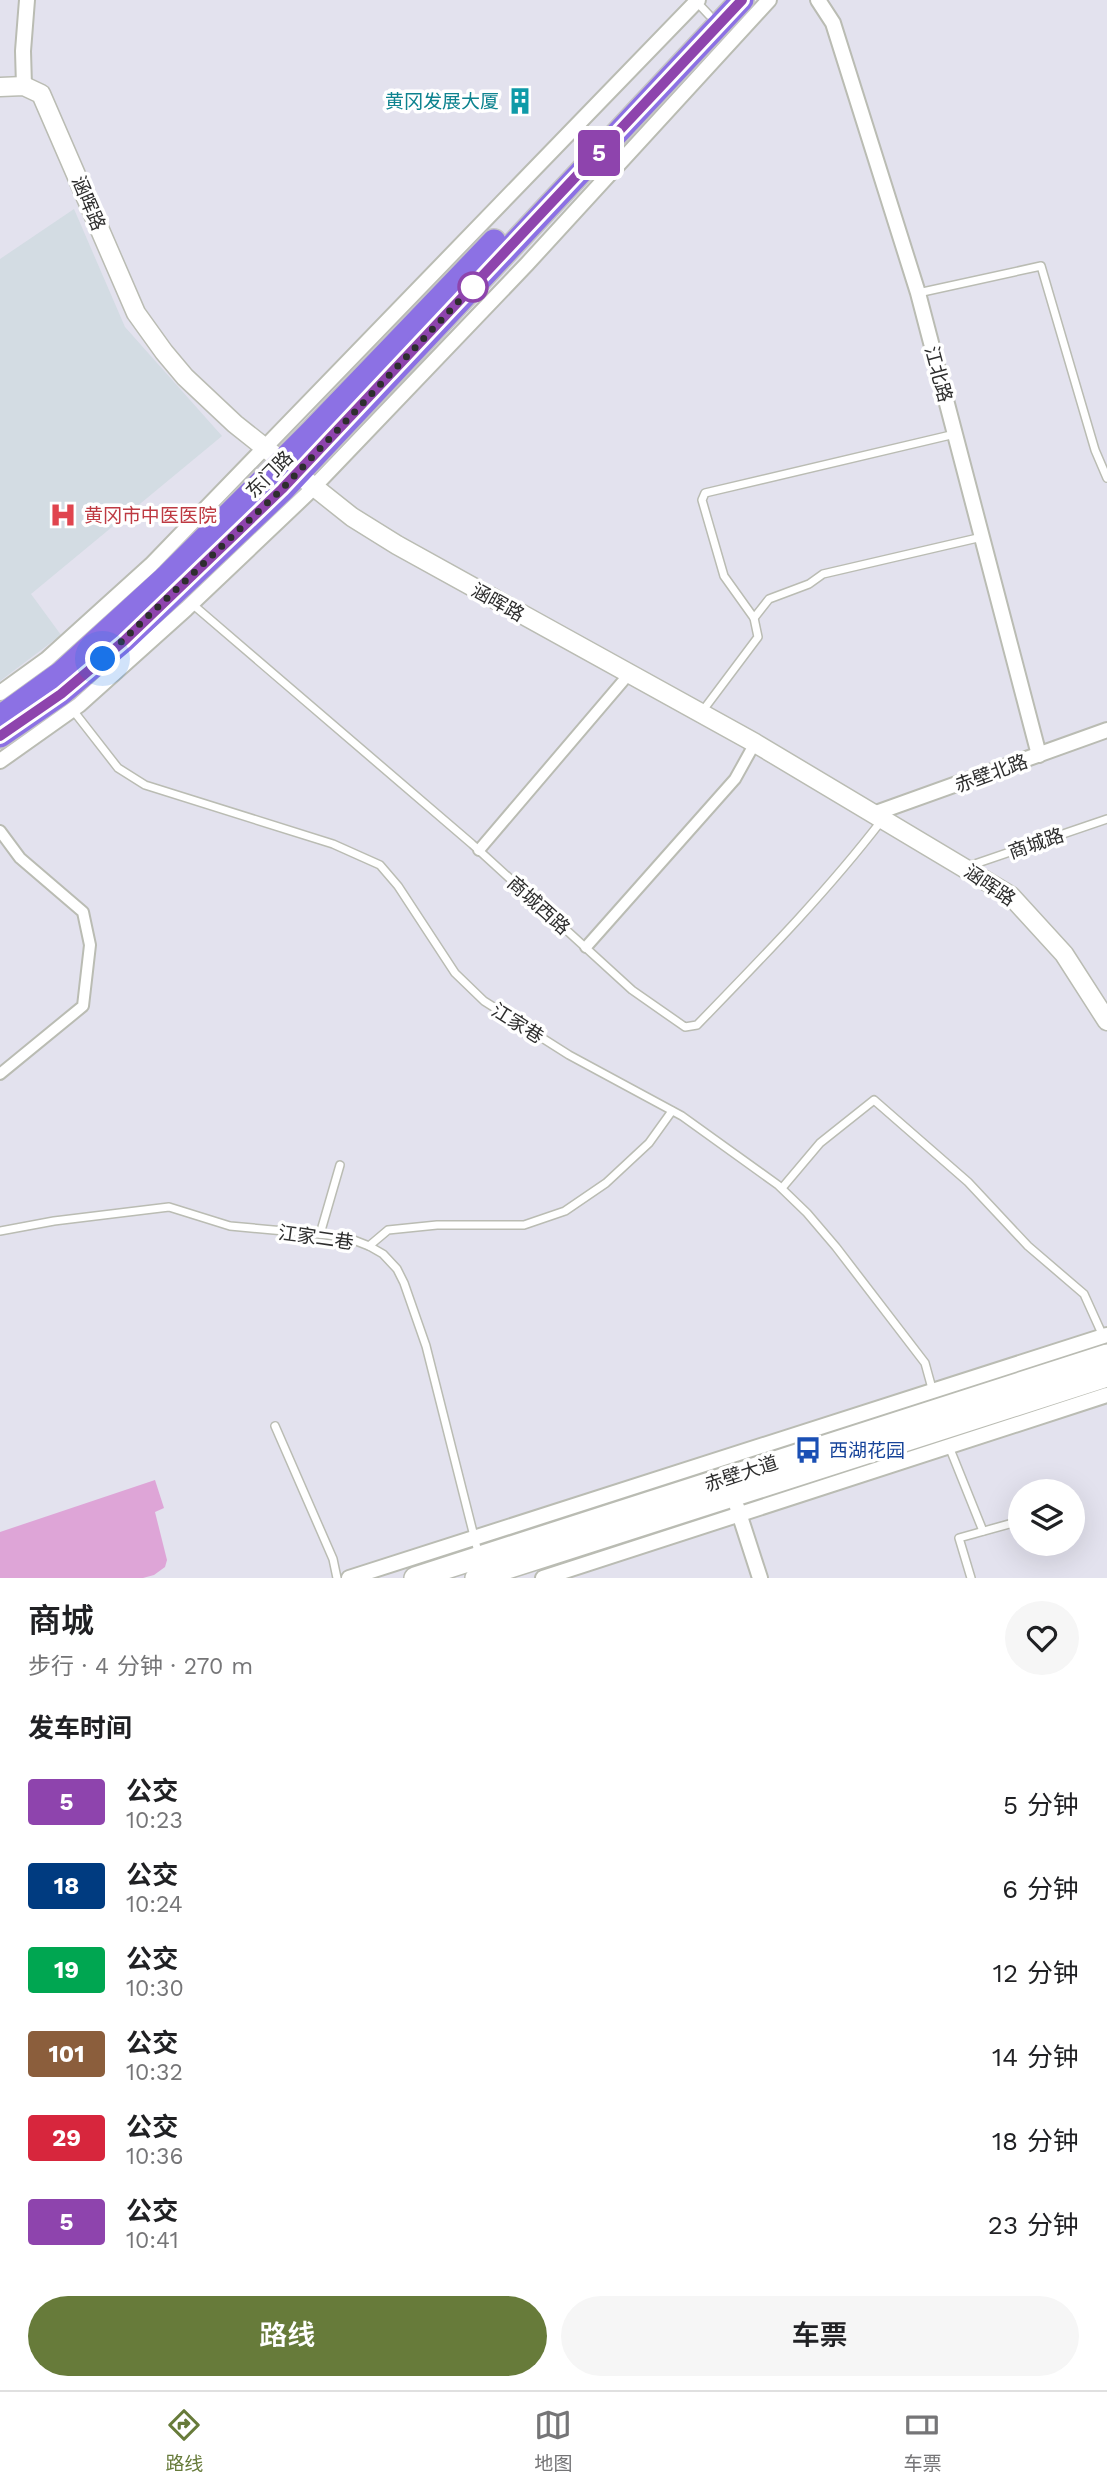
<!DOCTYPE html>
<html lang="zh">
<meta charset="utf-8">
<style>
body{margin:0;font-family:"Work Sans","Noto Sans SC",sans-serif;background:#f6f6f6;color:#202124;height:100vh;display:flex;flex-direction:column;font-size:26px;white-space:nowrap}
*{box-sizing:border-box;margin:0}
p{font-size:23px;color:#757577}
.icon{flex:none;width:38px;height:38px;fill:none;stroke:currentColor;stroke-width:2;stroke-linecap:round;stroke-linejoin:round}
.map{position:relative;height:1578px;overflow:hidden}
.drawer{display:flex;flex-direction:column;background:#fff;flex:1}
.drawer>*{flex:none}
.badge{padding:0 14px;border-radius:5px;font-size:24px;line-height:46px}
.controls{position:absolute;left:1008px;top:1479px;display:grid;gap:14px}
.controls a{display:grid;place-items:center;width:77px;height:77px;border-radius:50%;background:#fff;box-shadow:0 7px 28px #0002;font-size:35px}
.you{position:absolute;width:35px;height:35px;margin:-18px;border:5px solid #fff;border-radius:50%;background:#1a73e8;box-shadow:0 0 0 10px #1a73e833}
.map>.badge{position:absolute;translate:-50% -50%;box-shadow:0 0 0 4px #fff}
h2{padding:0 28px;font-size:26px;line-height:63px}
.round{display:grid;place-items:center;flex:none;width:74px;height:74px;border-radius:37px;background:#f6f6f6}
.head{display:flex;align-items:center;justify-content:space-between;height:119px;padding:0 28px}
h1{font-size:33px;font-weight:600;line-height:52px}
.button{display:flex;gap:14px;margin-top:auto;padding:14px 28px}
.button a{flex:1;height:80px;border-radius:42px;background:#677b3a;color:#fff;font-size:28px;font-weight:600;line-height:80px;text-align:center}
.button a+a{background:#f6f6f6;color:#202124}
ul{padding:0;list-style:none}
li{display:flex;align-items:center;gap:21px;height:84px;padding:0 28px}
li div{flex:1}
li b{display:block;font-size:26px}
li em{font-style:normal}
li .badge{min-width:77px;font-weight:700;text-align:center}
.menu{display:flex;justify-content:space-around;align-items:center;height:98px;border-top:2px solid #e0e0e0;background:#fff;font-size:19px;color:#757577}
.menu a{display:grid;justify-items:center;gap:4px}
.menu .current{color:#677b3a}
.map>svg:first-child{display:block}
.medical{fill:#d3dce3}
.green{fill:#dea5d7}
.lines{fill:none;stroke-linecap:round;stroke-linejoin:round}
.service-casing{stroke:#babcb3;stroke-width:10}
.pedestrian-casing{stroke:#babcb3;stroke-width:14}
.minor-casing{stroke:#babcb3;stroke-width:18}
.tertiary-casing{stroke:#babcb3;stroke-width:21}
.secondary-casing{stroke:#babcb3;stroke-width:24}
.primary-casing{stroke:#c4c4c4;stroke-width:26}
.service{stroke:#fff;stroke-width:7}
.pedestrian{stroke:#fff;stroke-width:10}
.minor{stroke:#fff;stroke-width:14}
.tertiary{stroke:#fff;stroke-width:18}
.secondary{stroke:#fff;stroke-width:21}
.primary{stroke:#8c71e4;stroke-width:23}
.line-casing{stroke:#fff;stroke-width:16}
.line{stroke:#8e44ad;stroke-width:10}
.walk{stroke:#2e2e2e;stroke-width:7;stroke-dasharray:0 12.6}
.stop-dot{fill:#fff;stroke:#8e44ad;stroke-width:3.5}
.labels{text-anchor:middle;stroke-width:7;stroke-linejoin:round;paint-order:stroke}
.culture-label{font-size:19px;fill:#0d838f;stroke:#fff;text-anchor:end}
.street-label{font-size:19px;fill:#2e2e2e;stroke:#fff}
.health-label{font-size:19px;fill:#be3a42;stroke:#fff;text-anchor:start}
.transit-label{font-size:19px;fill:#164399;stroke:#fff;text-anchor:start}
</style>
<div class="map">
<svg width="1107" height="1578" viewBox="0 0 1107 1578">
<rect width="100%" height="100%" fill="#e3e2ee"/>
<path class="medical" d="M74,209L125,327L222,436L31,594L61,635L0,681V259Z"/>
<path class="green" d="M155,1480L164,1508L155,1512L167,1560L165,1567L154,1575L143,1578H0V1532Z"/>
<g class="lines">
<defs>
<g id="service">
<path d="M695,0L709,15"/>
<path d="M918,293L1041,266L1095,450L1107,478"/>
<path d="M191,603L472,844L632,990L685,1027L697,1025C761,959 826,893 882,820"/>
<path d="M754,618L769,599L809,584L823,574L982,537"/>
<path d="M72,709L118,768L145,785L333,844L380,865L398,886L455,973L484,1001L569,1055L682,1116L778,1185L807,1213L836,1247L925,1363L933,1392"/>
<path d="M701,713L758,637L754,618L724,576L702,500L705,493L955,434"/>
<path d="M966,867L1107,819"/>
<path d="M782,1188L820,1143L874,1100L968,1182L1028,1246L1084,1294L1103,1336"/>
<path d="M0,1231L54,1221L169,1207L230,1226L328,1235L351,1239L369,1246L388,1230L437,1225H524L565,1211L606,1183L649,1143L672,1111"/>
<path d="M320,1234L340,1165"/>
<path d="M369,1246L383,1254L397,1269L404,1283L426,1346L479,1556"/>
<path d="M275,1426L333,1559L337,1578"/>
<path d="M948,1444L983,1531"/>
<path d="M971,1578L959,1538L1020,1521"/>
</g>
<g id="pedestrian">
<path d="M0,831L20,858L83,912L90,945L83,1006L0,1074"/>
<path d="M479,850L629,674"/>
<path d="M586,947L735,779L755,743"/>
</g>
<g id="minor">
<path d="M818,0L833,23L918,293L1039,755"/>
<path d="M24,86L23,51L27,0"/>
<path d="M0,693L47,659L151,565L698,0"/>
<path d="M0,761L79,705L186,609L307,494L527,264L769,0"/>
<path d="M873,814L1107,730"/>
<path d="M737,1507L760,1578"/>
<path d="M349,1578L1107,1335"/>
<path d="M543,1578L1107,1395"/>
</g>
<path id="tertiary" d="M0,87L24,86L41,94L136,313L164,352L185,377L235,424L352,517L397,545L755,743L1011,896L1064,954L1107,1021"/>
<g id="secondary">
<path d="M415,1578L1107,1355"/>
<path d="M476,1578L1107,1376"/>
</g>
<g id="primary">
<path d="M0,717L62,672L168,575L312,431L494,241"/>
<path d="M0,736L61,694L124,641L283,490L742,0"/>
</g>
</defs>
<use href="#service" class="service-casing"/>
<use href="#pedestrian" class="pedestrian-casing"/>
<use href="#minor" class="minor-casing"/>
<use href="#tertiary" class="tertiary-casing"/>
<use href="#secondary" class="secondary-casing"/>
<use href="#primary" class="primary-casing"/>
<use href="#service" class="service"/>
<use href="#pedestrian" class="pedestrian"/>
<use href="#minor" class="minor"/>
<use href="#tertiary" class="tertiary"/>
<use href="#secondary" class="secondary"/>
<use href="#primary" class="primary"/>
</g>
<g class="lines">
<defs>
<path id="line" d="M0,736L61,694L124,641L282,489L742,0"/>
</defs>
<use href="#line" class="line-casing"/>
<use href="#line" class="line"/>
<path class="walk" d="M103,659L282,489L476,283L473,287"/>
</g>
<defs>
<symbol id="building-bare" viewBox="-9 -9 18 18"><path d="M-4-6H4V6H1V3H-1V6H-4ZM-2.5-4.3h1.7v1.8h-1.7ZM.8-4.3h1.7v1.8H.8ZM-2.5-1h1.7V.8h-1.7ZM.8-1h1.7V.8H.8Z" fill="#0f9aa8" stroke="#fff" stroke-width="2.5" paint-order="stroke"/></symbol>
<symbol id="hospital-bare" viewBox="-9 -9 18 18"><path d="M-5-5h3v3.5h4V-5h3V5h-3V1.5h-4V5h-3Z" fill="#e0444e" stroke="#fff" stroke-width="2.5" paint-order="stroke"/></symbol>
<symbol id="bus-bare" viewBox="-9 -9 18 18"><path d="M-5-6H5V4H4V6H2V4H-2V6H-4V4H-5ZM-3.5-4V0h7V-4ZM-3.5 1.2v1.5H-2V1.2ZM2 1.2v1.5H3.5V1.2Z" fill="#1a4fb4" stroke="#fff" stroke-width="2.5" paint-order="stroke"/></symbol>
</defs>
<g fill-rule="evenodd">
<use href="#building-bare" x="501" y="82" width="38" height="38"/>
<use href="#hospital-bare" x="44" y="496" width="38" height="38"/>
<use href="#bus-bare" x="789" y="1431" width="38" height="38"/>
</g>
<circle class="stop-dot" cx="473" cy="287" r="14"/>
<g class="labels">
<g class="culture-label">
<text x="499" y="108">黄冈发展大厦</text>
</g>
<g class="street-label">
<text transform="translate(89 203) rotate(67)" y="7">涵晖路</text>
<text transform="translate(939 374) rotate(75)" y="7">江北路</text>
<text transform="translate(269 474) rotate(-45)" y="7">东门路</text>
<text transform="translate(498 602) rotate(29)" y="7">涵晖路</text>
<text transform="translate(991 773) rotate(-20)" y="7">赤壁北路</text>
<text transform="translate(1036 843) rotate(-19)" y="7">商城路</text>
<text transform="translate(990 885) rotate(34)" y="7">涵晖路</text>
<text transform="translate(539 905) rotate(42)" y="7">商城西路</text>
<text transform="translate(518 1023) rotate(32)" y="7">江家巷</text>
<text transform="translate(316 1237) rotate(8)" y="7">江家二巷</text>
<text transform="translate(741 1473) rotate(-18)" y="7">赤壁大道</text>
</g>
<g class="health-label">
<text x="84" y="522">黄冈市中医医院</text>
</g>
<g class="transit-label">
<text x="829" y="1457">西湖花园</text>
</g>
</g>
</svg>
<div class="controls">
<a><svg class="icon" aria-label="layers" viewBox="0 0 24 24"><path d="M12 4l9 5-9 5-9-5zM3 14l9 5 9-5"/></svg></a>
</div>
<div class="you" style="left:103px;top:659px"></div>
<b class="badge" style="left:599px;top:153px;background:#8e44ad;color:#fff">5</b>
</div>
<section class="drawer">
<div class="head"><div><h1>商城</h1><p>步行 · 4 分钟 · 270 m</p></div><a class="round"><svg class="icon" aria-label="heart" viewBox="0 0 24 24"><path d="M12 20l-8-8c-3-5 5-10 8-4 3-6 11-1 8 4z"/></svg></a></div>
<h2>发车时间</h2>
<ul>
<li><span class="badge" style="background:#8e44ad;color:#fff">5</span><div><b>公交</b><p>10:23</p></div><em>5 分钟</em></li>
<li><span class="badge" style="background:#003b80;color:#fff">18</span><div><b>公交</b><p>10:24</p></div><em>6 分钟</em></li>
<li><span class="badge" style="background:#00a651;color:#fff">19</span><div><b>公交</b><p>10:30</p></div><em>12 分钟</em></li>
<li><span class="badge" style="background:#8b5e3c;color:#fff">101</span><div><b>公交</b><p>10:32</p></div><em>14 分钟</em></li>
<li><span class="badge" style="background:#d7263d;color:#fff">29</span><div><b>公交</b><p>10:36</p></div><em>18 分钟</em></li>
<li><span class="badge" style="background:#8e44ad;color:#fff">5</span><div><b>公交</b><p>10:41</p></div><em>23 分钟</em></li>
</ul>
<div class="button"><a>路线</a><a>车票</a></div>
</section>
<nav class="menu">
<a class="current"><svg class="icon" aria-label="directions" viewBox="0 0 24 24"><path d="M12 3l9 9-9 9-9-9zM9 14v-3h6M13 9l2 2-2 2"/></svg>路线</a>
<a><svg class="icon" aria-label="map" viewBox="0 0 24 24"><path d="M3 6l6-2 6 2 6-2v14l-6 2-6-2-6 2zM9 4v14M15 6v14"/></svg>地图</a>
<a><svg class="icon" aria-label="tickets" viewBox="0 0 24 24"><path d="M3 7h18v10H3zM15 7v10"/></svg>车票</a>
</nav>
